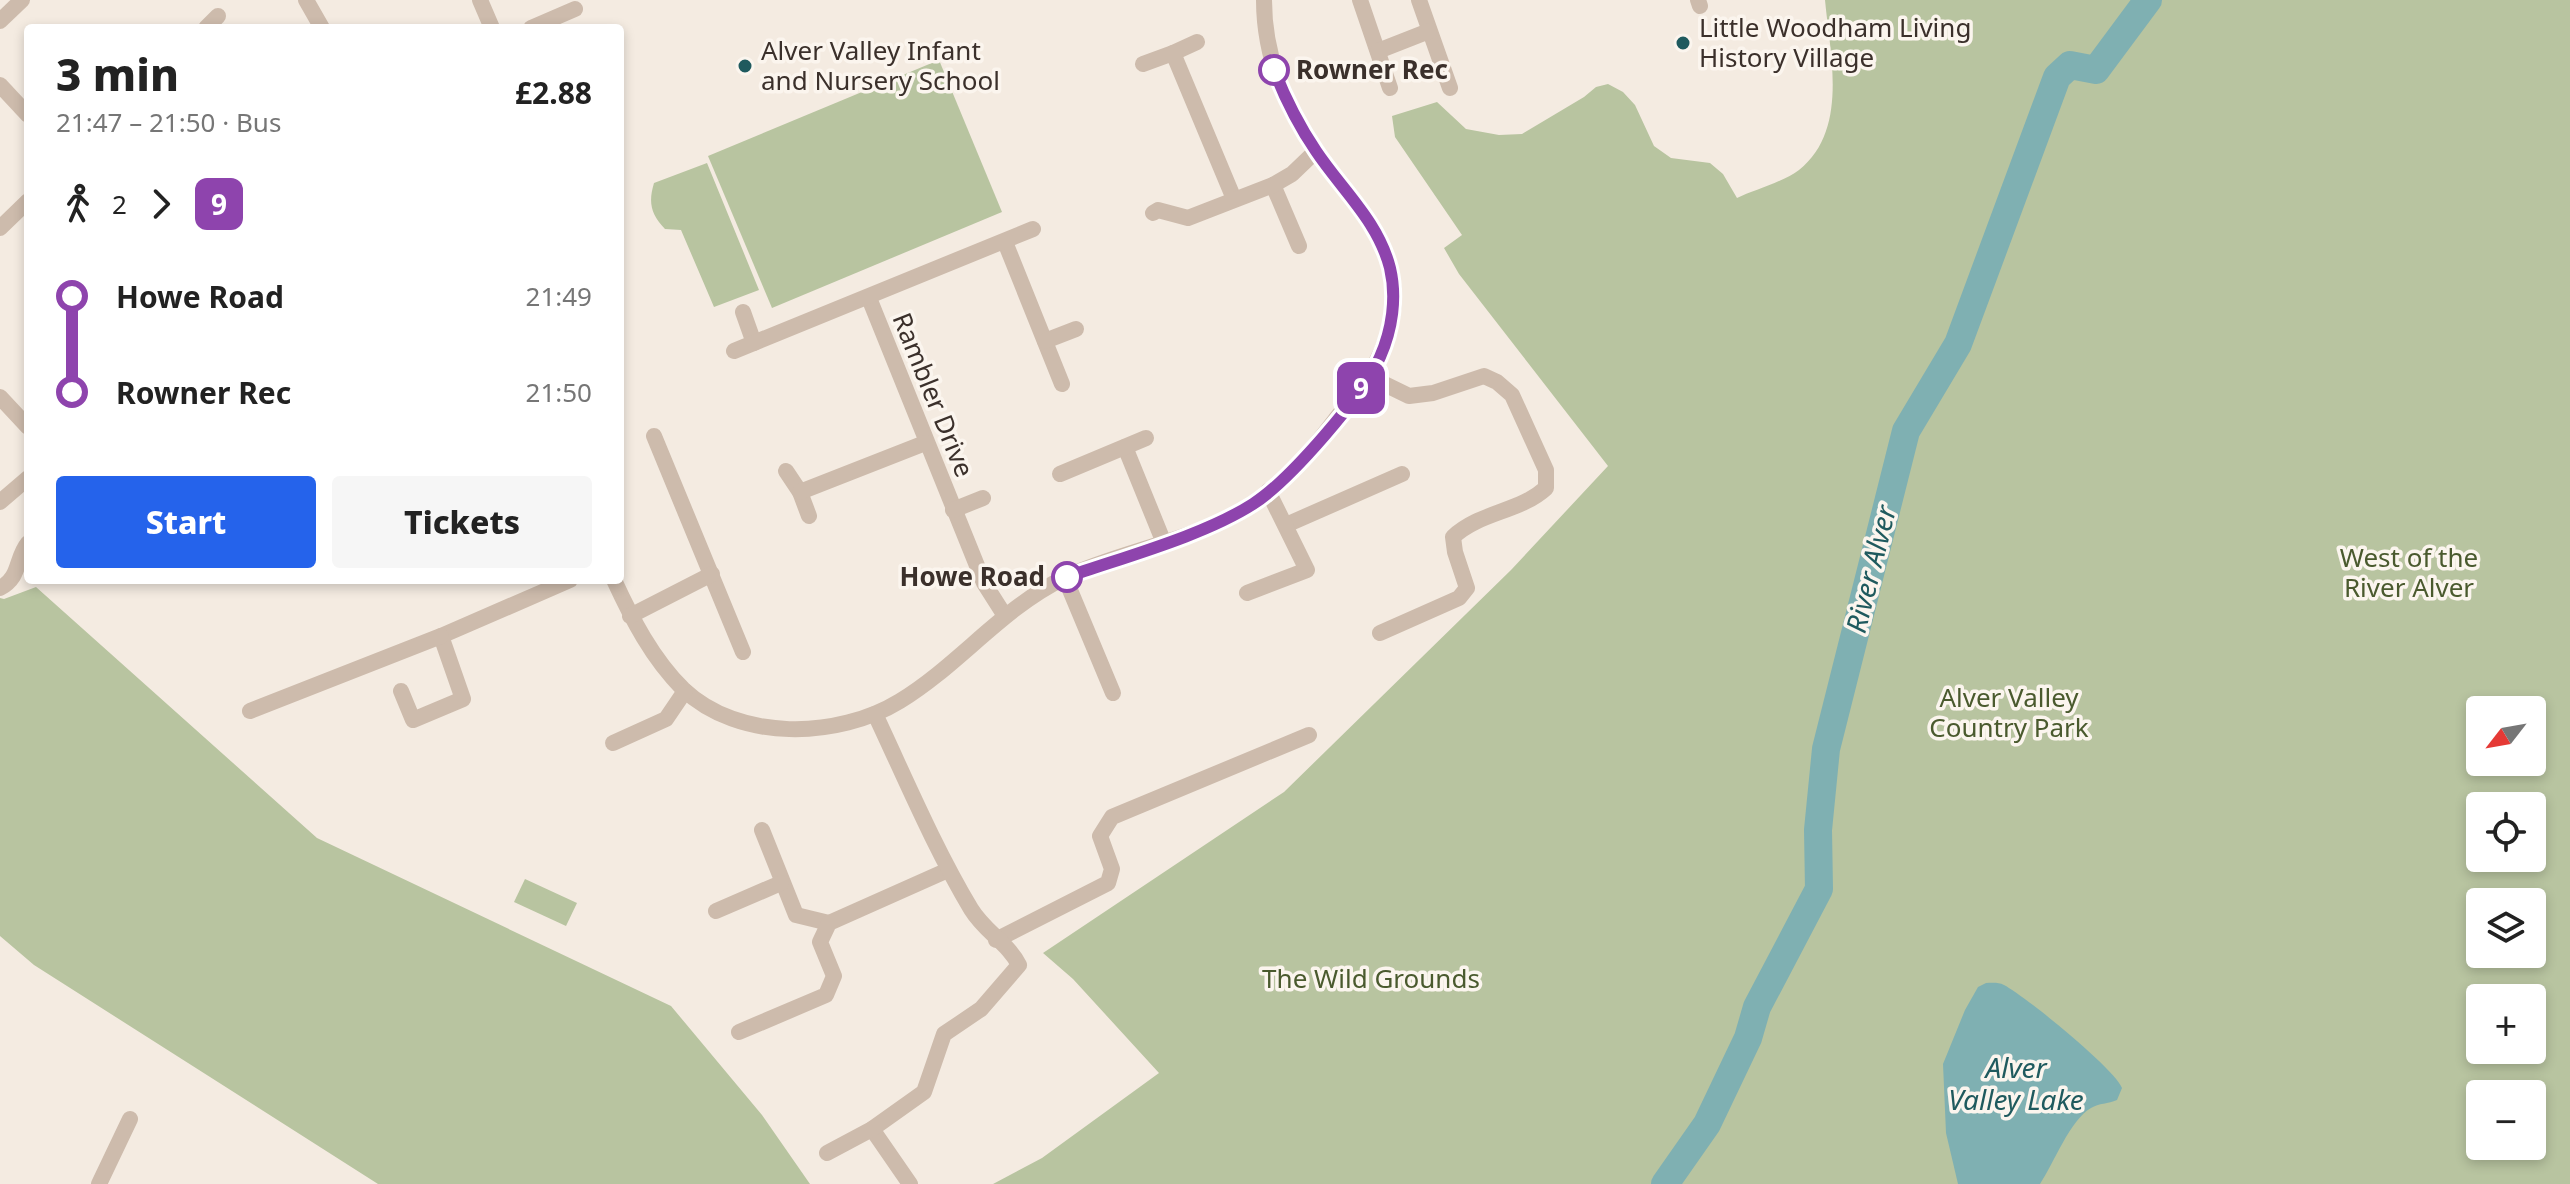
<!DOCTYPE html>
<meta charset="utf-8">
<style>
body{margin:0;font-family:"Noto Sans",sans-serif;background:#f6f6f6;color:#222;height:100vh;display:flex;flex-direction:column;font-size:30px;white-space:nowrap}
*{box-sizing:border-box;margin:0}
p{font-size:26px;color:#767676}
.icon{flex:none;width:44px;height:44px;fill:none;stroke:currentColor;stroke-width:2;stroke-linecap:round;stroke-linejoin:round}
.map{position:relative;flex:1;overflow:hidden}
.sheet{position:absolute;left:24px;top:24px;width:600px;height:560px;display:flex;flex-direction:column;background:#fff;border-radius:8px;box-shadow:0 4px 12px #0003}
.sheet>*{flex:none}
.badge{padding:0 16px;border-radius:12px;font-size:28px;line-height:52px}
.needle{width:52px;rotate:239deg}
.controls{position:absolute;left:2466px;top:696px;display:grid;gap:16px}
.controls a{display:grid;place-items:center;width:80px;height:80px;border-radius:8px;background:#fff;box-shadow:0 4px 12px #0003;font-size:40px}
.map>.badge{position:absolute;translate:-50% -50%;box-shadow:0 0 0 4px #fff}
.legs{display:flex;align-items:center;gap:12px;height:88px;padding:0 32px;font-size:26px}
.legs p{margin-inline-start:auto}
.head{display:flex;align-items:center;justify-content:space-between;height:136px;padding:0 32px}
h1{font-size:44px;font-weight:800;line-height:60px}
.button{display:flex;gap:16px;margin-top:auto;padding:16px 32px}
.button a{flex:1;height:92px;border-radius:8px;background:#2563eb;color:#fff;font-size:32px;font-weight:800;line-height:92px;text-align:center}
.button a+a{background:#f6f6f6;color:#222}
ul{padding:0 32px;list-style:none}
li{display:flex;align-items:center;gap:28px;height:96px;font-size:30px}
li i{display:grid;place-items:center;width:12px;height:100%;margin:0 10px;background:currentColor}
li i::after{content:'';width:20px;height:20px;margin:-10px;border:6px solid;border-radius:50%;background:#fff}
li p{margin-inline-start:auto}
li:first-child i{background:linear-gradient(#0000 50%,currentColor 0)}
li:last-child i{background:linear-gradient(currentColor 50%,#0000 0)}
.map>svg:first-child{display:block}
.green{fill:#b8c4a0;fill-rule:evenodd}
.water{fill:#7fb0b2}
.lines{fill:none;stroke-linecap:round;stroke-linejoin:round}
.river{stroke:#7fb0b2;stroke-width:28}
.minor{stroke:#cdbbac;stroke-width:16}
.line-1-casing{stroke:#fff;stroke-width:18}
.line-1{stroke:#8e44ad;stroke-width:12}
.poi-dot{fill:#1f5a5e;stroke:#fbf5ee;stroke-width:3}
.stop-1-dot{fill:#fff;stroke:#8e44ad;stroke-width:4}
.labels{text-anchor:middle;stroke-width:7;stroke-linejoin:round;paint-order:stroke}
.poi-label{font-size:26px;fill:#3b302b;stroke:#fbf5ee;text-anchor:start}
.stop-label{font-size:26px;font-weight:bold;fill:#3b302b;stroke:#fbf5ee;text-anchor:start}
.street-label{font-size:26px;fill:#3b302b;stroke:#fbf5ee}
.park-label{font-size:26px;fill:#4a5a2e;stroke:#fbf5ee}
.water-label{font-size:28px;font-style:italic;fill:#1f5a5e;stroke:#fbf5ee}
</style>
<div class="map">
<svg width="2570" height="1184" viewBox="0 0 2570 1184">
<rect width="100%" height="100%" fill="#f4ebe1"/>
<g class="green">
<path d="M1825,0H2570V1184H993L1042,1158L1159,1073L1073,979L1043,953L1284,792L1511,570L1608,466L1459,274L1444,248L1462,235L1395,137L1392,116L1437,102L1466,129L1499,135L1522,134L1584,97L1596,87L1608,84L1623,92L1635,105L1654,146L1671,158L1710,163L1723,174L1737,198C1754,190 1785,181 1799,170C1849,130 1830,55 1825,0ZM2480,710H2532V762H2480ZM2480,806H2532V858H2480ZM2480,902H2532V954H2480ZM2480,998H2532V1050H2480ZM2480,1094H2532V1146H2480Z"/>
<path d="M939,60L1002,212L772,308L708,156Z"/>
<path d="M707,163L759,290L714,307L681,230L665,229C651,214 648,203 654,183Z"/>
<path d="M36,587L317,838L671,1006L762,1115L810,1184H378L34,965L0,936V598L4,599Z"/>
<path d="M525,879L577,903L566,926L514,902Z"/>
</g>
<path class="water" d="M1986,983C1992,983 1998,982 2004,985C2025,996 2115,1069 2122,1088L2117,1100C2108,1104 2099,1103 2091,1108C2070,1120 2054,1163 2040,1184H1958L1946,1133L1943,1064L1965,1010L1978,987Z"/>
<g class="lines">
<path class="river" d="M1665,1184L1707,1124L1748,1038L1757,1007L1819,889L1818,830L1826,749L1906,431L1958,344L2057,77L2070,65L2096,70L2148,0"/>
<g class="minor">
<path d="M306,0L322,28"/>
<path d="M480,0L492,28"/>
<path d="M1360,0L1390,88"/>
<path d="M1419,0L1450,88"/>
<path d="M1698,0L1700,6"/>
<path d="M0,21L22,0"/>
<path d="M206,28L218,16"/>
<path d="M531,28L575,9"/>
<path d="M1378,51L1429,31"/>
<path d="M1173,53L1197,42"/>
<path d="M1143,64L1173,53L1234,199"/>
<path d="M0,85L28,115"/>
<path d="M1273,185L1299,246"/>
<path d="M1153,213L1158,210L1188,218L1273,185L1292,174L1316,151"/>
<path d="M0,228L28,201"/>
<path d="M1005,242L1062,384"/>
<path d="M869,298L984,583L1005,616"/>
<path d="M743,312L754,343"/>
<path d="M1045,341L1076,329"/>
<path d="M734,351L1033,229"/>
<path d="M1370,377L1409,396L1433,393L1484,376L1497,382L1512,395L1546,470V488C1520,512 1479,512 1453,537L1455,552L1467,588L1459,598L1380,633"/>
<path d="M0,397L28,427"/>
<path d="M654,436L743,652"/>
<path d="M1125,447L1164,543"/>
<path d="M786,471L800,492L809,516"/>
<path d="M1060,474L1146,438"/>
<path d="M800,492L925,443"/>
<path d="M0,502L28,478"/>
<path d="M953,510L983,498"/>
<path d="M1286,525L1402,474"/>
<path d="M1065,578L1113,693"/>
<path d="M614,580C632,619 652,658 683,689C739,742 838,739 900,701C959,665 1002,608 1064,578C1123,550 1200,540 1255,503C1286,482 1312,450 1335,420C1359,390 1380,365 1390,327C1409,253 1354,206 1317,152C1285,107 1264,56 1264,0"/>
<path d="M0,588C21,577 15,559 28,543"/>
<path d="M1247,593L1307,570L1268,491"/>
<path d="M630,616L712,574"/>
<path d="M401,691L413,720L463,699L441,636L570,580"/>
<path d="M250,711L441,636"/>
<path d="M613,743L666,719L685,691"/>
<path d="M762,830L796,915L829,923"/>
<path d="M716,911L781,883"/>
<path d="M996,940L1108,883L1112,869L1100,836L1112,817L1309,735"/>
<path d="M739,1032L826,995L834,976L820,942L829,923L948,870"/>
<path d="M872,1129L910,1184"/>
<path d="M827,1153L872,1129L924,1092L944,1034L981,1009L1019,965C1009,944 985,932 971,909C934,847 906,780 875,714"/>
<path d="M99,1184L130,1119"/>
</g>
</g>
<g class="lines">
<defs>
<path id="line-1" d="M1067,577C1124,557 1203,536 1253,504C1289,481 1364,395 1380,357C1392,330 1397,298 1390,268C1378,221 1342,190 1316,151C1299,126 1285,98 1274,70"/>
</defs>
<use href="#line-1" class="line-1-casing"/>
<use href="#line-1" class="line-1"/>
</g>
<g class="poi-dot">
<circle cx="1683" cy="43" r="8"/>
<circle cx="745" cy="66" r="8"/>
</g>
<g class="stop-1-dot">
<circle cx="1274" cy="70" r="14"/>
<circle cx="1067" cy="577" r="14"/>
</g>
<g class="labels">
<g class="poi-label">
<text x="1699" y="37">Little Woodham Living<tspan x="1699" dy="30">History Village</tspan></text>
<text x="761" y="60">Alver Valley Infant<tspan x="761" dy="30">and Nursery School</tspan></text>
</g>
<g class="stop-label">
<text x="1296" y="79">Rowner Rec</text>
<text x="1045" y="586" text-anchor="end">Howe Road</text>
</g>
<g class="street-label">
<text transform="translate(933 395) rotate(68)" y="9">Rambler Drive</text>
</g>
<g class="park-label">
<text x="2409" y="567">West of the<tspan x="2409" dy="30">River Alver</tspan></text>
<text x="2009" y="707">Alver Valley<tspan x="2009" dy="30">Country Park</tspan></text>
<text x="1371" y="988">The Wild Grounds</text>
</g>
<g class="water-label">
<text transform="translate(1871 569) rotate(-76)" y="10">River Alver</text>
<text x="2016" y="1078">Alver<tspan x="2016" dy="32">Valley Lake</tspan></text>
</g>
</g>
</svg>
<div class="controls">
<a><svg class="needle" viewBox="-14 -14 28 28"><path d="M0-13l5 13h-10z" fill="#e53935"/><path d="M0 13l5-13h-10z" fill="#767676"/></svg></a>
<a><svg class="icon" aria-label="locate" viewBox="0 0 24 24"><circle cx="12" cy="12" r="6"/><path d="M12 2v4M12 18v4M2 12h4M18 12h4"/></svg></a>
<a><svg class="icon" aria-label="layers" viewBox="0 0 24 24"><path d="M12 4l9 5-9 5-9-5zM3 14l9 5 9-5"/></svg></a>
<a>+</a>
<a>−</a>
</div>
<b class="badge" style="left:1361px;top:388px;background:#8e44ad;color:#fff">9</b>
<section class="sheet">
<div class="head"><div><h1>3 min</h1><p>21:47 – 21:50 · Bus</p></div><b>£2.88</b></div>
<div class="legs"><svg class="icon" aria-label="walk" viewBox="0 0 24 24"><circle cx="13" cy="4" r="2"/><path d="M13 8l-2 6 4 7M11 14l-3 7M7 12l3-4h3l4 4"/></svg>2<svg class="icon" aria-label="forward" viewBox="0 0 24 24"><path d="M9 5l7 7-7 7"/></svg><b class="badge" style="background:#8e44ad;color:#fff">9</b></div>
<ul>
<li><i style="color:#8e44ad"></i><b>Howe Road</b><p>21:49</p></li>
<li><i style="color:#8e44ad"></i><b>Rowner Rec</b><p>21:50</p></li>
</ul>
<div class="button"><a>Start</a><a>Tickets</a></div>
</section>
</div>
